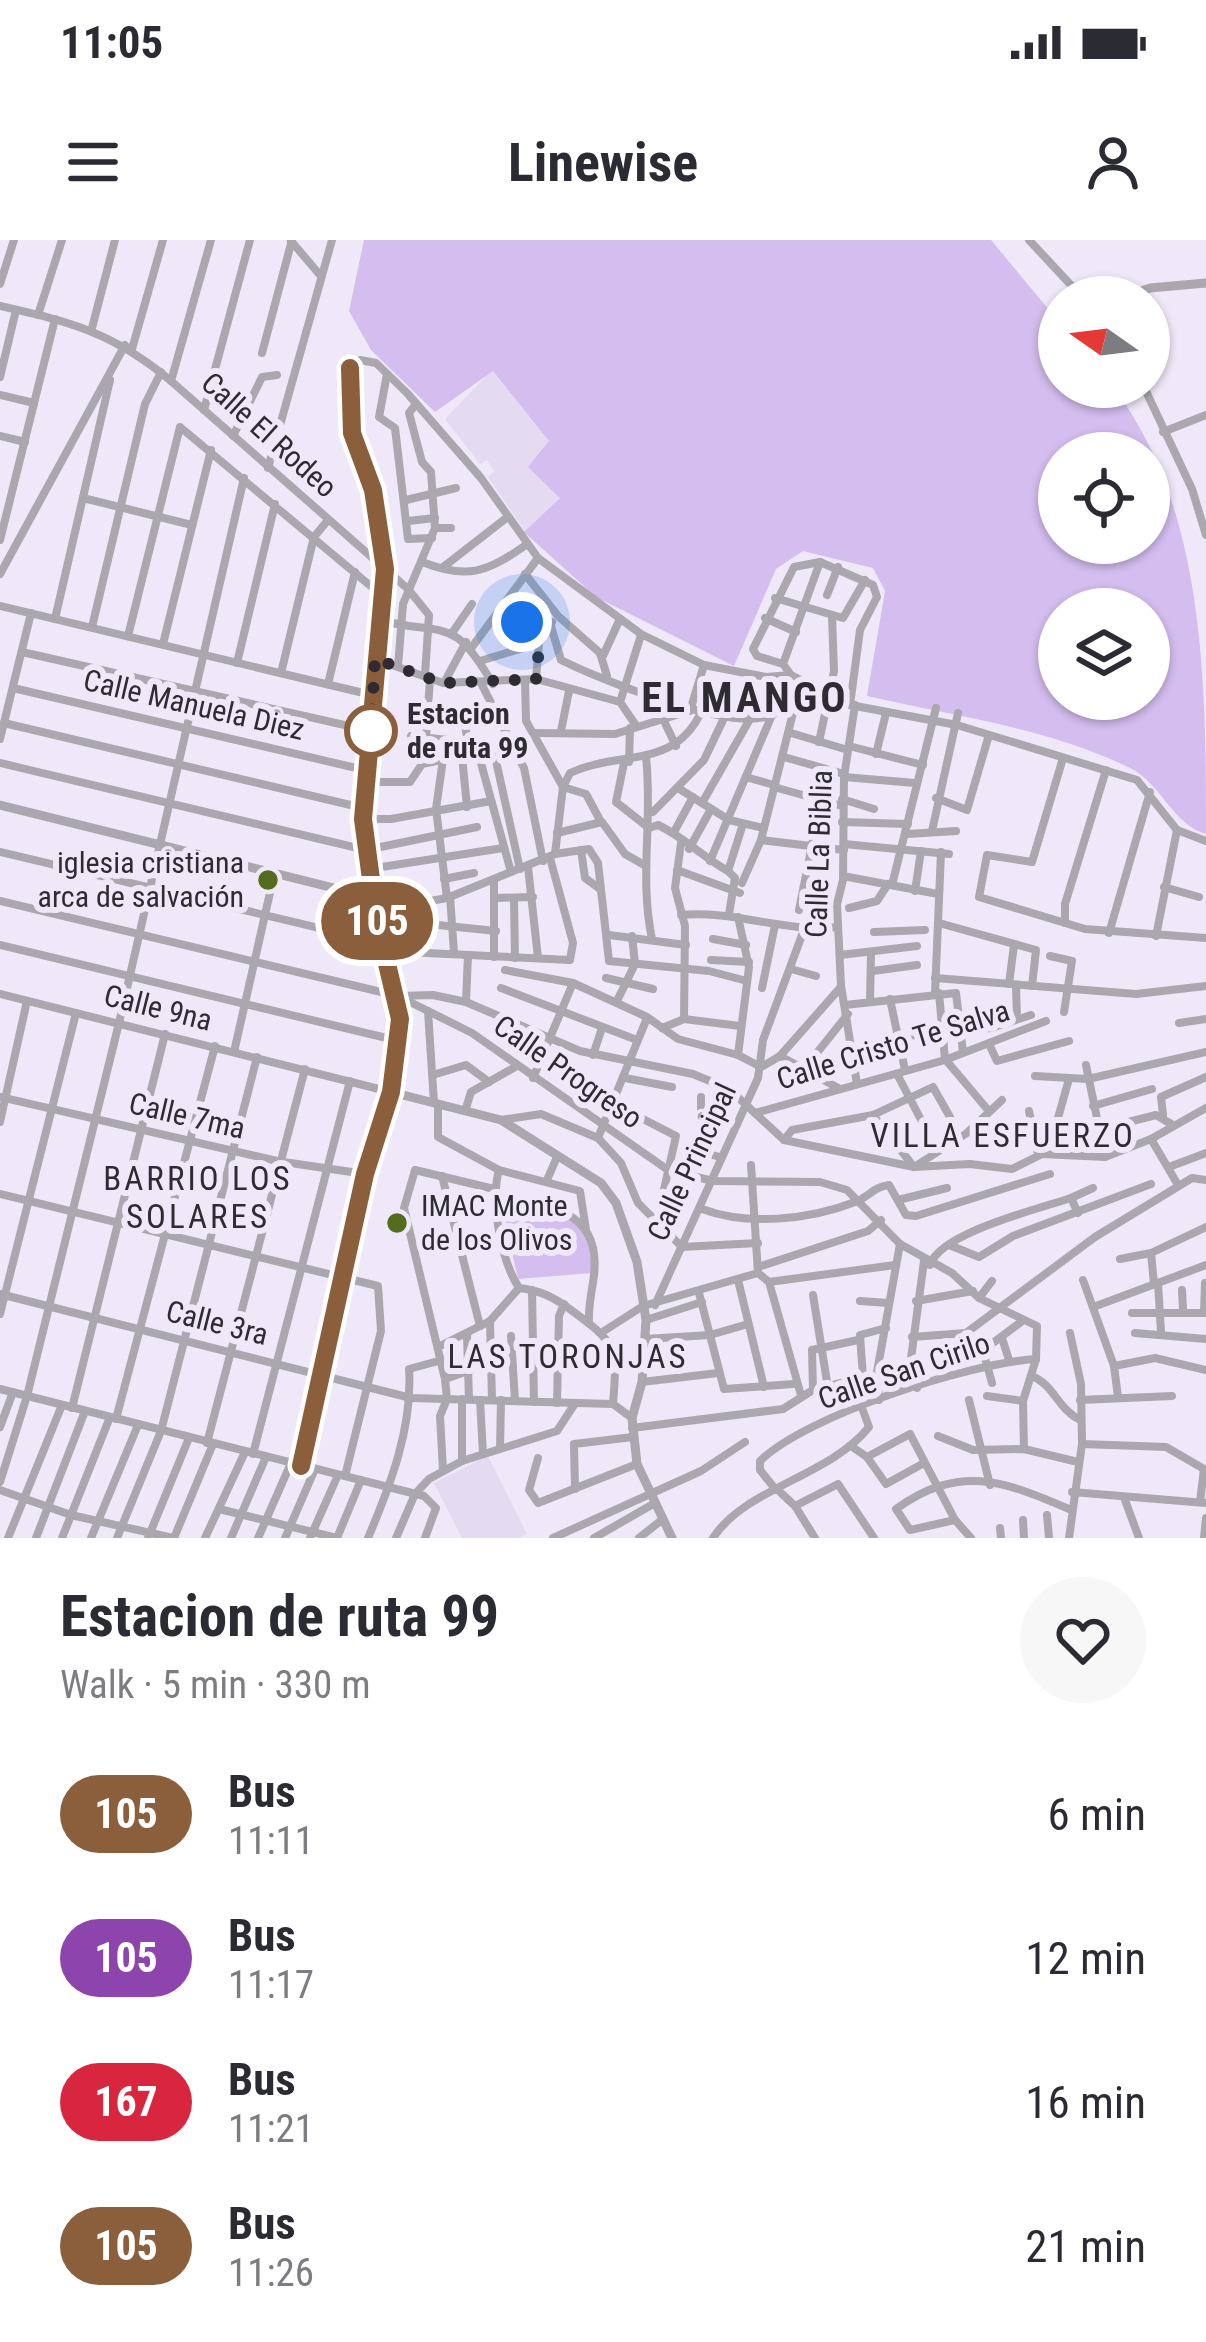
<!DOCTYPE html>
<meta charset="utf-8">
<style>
body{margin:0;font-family:"Roboto Condensed",sans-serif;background:#f7f7f7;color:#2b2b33;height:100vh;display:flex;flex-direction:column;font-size:45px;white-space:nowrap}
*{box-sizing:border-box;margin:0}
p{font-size:39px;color:#7c7c81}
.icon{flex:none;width:66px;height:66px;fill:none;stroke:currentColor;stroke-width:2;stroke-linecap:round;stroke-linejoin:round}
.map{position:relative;height:1298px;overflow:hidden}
.panel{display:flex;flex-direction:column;background:#fff;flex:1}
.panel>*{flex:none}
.badge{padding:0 24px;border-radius:39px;font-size:42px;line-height:78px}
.needle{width:78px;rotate:284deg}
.fabs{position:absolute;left:1038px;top:36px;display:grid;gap:24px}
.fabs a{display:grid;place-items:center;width:132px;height:132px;border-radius:50%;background:#fff;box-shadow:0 3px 9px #0004;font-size:60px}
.you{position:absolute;width:60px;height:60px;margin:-30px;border:9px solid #fff;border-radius:50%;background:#1a73e8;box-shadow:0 0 0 18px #1a73e833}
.map>.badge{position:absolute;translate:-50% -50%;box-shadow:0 0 0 6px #fff}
.round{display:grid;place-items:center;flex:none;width:126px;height:126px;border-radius:63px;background:#f7f7f7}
.summary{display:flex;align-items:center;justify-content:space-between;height:204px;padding:0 60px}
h1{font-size:57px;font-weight:700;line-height:90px}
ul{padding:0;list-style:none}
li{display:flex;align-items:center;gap:36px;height:144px;padding:0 60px}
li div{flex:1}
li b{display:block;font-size:45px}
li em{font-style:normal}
li .badge{min-width:132px;font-weight:700;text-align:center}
.status{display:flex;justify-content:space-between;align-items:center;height:84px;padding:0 60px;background:#fff;direction:ltr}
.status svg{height:33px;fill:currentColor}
header{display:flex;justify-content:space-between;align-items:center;height:156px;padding:0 60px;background:#fff;font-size:54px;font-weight:700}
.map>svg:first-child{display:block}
.built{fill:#e4daf1}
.green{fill:#d4bdef;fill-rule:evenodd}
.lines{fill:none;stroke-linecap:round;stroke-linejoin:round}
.minor{stroke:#aaa7ae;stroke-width:8}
.tertiary{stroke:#aaa7ae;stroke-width:9}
.line-casing{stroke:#fff;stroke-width:27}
.line{stroke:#8b5e3c;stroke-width:18}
.walk{stroke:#2e2c32;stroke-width:12;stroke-dasharray:0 21.6}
.stop-dot{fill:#fff;stroke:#8b5e3c;stroke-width:6}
.poi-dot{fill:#536c1e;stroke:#efe8f8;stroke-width:4.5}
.labels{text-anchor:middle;stroke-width:12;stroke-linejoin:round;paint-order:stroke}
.street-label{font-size:30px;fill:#2e2c32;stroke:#efe8f8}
.stop-label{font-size:30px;font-weight:bold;fill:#2e2c32;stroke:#efe8f8;text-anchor:start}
.poi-label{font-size:30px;fill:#2e2c32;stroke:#efe8f8;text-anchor:end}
.neighbourhood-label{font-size:33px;letter-spacing:3px;fill:#2e2c32;stroke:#efe8f8}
.district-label{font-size:42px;font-weight:bold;letter-spacing:3px;fill:#2e2c32;stroke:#efe8f8}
</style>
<div class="status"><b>11:05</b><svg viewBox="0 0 49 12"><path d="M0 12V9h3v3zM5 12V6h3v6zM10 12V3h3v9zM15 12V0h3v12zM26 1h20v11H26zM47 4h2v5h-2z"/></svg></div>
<header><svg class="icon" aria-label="menu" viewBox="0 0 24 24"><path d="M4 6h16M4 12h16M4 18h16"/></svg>Linewise<svg class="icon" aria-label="person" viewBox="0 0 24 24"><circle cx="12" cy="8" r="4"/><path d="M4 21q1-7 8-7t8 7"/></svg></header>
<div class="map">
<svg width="1206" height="1298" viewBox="0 0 1206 1298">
<rect width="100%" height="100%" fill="#efe8f8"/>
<g class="built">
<path d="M492,130L549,201L561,258L525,291L488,237L494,231L487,220L480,224L445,179Z"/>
<path d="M488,1216L527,1294L520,1298H462L434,1243Z"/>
</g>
<g class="green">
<path d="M364,0H991L1059,82V147H1113C1206,268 1206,446 1206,594C1172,584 1161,543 1130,528C1050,488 953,476 867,456L885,351L873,328L803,311L776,329L734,426L596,357L524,292L560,258L528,227L549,201L493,131L435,172L371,110L349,71ZM1059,213H1149V303H1059ZM1059,369H1149V459H1059Z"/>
<path d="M502,967C559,968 589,967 592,1033L518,1039Z"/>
</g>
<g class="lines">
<g class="minor">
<path d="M1029,0L1082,57"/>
<path d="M291,1L320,35"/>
<path d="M0,44L14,0"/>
<path d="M0,66C71,82 114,93 171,141L408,349L429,375L425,434"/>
<path d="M38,75L62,0"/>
<path d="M92,88L115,0"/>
<path d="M132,109L163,0"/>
<path d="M262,113L292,0"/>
<path d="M387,134L379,177L395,188L408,299L432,298"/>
<path d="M0,137L16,70"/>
<path d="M171,141L211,0"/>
<path d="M1144,147L1192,249L1206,295"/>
<path d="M0,155L34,163"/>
<path d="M204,170L250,0"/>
<path d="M1163,192L1206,175"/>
<path d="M0,196L25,202"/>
<path d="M233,196L262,137L277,135"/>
<path d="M268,228L332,0"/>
<path d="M83,258L192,285"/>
<path d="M406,260L456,248"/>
<path d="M408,281L435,278"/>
<path d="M435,288H451"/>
<path d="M0,300L55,79"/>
<path d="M422,322C468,340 487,332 526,305"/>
<path d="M442,328L505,279"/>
<path d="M0,334L125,105"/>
<path d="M525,334L558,376L600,413L607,436"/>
<path d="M827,355L838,327"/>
<path d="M775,358L843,378L865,340"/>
<path d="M0,366L372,455"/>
<path d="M765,378L796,392"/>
<path d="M55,379L110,140"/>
<path d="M378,380C447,397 452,374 493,444"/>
<path d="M550,383L561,420C601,440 729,491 768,476C786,470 800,455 818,449"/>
<path d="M504,384L523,382L540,398"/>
<path d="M92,387L145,164L161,132"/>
<path d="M452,393L472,364"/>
<path d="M128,396L180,187L379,353"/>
<path d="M163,404L211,210"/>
<path d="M472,407L538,318"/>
<path d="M22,412L371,491"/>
<path d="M603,416L619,381"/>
<path d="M375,419L443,443L536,439L620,462L635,484"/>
<path d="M480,421L539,403L552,382"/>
<path d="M237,423L275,264"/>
<path d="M783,424L757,416L753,409L794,327L820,322L873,345L877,357L860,390L850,465"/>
<path d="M398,426L403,364L435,288L431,232L422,222L409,173L416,164"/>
<path d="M281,433L314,297L328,280"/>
<path d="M791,435L783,424L820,322"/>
<path d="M536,439L539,403"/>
<path d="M525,441L526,481L563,547L586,554L601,582"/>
<path d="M444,443L466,402"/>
<path d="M328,444L355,332"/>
<path d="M482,445L524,528L543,621"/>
<path d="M13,448L365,530"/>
<path d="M620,462L641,395"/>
<path d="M855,465L844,537L843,640L837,664L841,746L857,844"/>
<path d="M690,471L704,425"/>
<path d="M426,476L464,481L471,517"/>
<path d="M4,483L363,568"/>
<path d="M665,483L676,506"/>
<path d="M561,491L569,451"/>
<path d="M536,493L615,494L689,471"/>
<path d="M791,493L848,510"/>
<path d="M411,496L448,500"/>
<path d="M426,497L430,439"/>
<path d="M0,499L31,373"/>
<path d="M819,502L834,431L832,377"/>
<path d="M849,506L923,525"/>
<path d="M494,512L520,629"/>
<path d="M876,514L886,473"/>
<path d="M462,516L467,567"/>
<path d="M479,516L511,632"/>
<path d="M646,517C653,579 639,638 652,699"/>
<path d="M784,517L844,534"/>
<path d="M1063,518L1032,622L987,615L979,657L1085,689L1206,698"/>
<path d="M443,519L436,569L447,658"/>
<path d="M629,522L630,488"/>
<path d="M0,523L366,610L477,587"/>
<path d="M624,523L616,562L649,588L658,585C682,596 703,617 728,631"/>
<path d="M844,537L915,543"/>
<path d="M749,538L774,545"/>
<path d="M364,542H410L422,524L515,505"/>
<path d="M774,547L842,566"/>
<path d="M678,548L729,580L764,588"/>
<path d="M936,558L967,570L989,495"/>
<path d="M842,559L874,569"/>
<path d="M702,563L750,479"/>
<path d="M653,572L704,520L726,474"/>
<path d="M363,579H391L491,561"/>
<path d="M842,582L908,584"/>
<path d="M932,591L958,473"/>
<path d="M674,592L693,557"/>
<path d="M557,593L602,582L625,614L646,626"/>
<path d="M907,594L956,591"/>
<path d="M761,600L844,610"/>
<path d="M681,603L675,648L685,686L684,779"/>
<path d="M844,604L949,614"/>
<path d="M689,609L711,569"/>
<path d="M581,610L585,638L600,649"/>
<path d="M0,612L382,703"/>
<path d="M555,614L563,547L570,533C619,510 676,530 702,470"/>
<path d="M710,621L772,475"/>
<path d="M528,627L538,718"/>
<path d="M369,629L503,608"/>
<path d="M677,630L740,653"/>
<path d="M843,636L938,654"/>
<path d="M444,639L474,633"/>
<path d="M742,643L761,600L796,461"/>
<path d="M892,645L936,468"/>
<path d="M1164,647L1199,657"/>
<path d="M915,651L921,611"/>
<path d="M373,653L430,661L447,658L555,614L589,609L598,623L609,721L709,731L747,741"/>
<path d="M450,656L454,713"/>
<path d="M374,658C352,546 381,439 385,327C387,255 345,205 350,128L360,120L376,123L407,153L481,238L538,318L641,394L704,425L766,437L791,435L850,465L957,485L1137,540L1177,590L1206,601"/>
<path d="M496,658L533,657"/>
<path d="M514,658L515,718"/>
<path d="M0,661L398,756L433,755L466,762L580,811L693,834L729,849L784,900L914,927L970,924L1012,929L1042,914L1105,917L1151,899L1206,868"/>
<path d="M849,668L877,661L888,644"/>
<path d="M799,670L821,560"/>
<path d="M729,674L735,638L728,631L743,584"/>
<path d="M681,675C735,670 785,693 838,687"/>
<path d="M939,683L1036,710L1032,746"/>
<path d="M1065,683V664L1106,530"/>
<path d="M381,691L438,685L496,691"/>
<path d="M874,692L925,690"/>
<path d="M1109,693L1150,552"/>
<path d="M609,695L686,705"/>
<path d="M1156,696L1177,590"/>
<path d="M713,699L746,705"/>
<path d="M0,705L399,801"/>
<path d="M385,711L570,720L573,703L550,618"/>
<path d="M840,715L917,706"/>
<path d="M1050,716L1072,721L1064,772"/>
<path d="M494,717V642"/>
<path d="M711,720L749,722"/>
<path d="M791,729L816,736"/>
<path d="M505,730L573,743L647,777L678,799L738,815L761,827"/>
<path d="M873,731L917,725"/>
<path d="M606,738L653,749"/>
<path d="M935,738L1136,754L1206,746"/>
<path d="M1009,744L1014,705"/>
<path d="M1016,745L1017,779"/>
<path d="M501,748L637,800"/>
<path d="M762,748L775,685"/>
<path d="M935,753L941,612"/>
<path d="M939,753L945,819L988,870"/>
<path d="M0,754L391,852L365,934L301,1226"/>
<path d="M400,757L472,793L668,930L713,941L820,942L847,950L900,1004L952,1033L979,1058L1037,1086L1036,1119L1023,1161L1024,1209"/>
<path d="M890,759L905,830"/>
<path d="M617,761L635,724L632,696"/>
<path d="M466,762L468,715"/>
<path d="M870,762L871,712"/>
<path d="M845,765L956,753L963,812"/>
<path d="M428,771L434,863"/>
<path d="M1179,783L1206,779"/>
<path d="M662,788L684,779L740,786"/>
<path d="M885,798L991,788L1031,775"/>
<path d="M989,804L997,821L1069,801"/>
<path d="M234,812L274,635"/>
<path d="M593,815L602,788"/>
<path d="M738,815L749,727L738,677"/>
<path d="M780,816L840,849"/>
<path d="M1086,825L1105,917"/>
<path d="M763,826L780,816L840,748"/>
<path d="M804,829L848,774"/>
<path d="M436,834L466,825L489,842"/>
<path d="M897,834L929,895"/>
<path d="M1035,836L1088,839L1206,812"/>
<path d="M533,838L573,743"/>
<path d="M625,838L672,847"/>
<path d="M0,857L277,921L365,934"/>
<path d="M701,857V912L720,917"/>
<path d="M438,864V897L499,930L580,951L586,990"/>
<path d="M616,865L676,896L663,954L666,973L658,986"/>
<path d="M1093,866L1152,849"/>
<path d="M465,871L471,852L517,826"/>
<path d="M1029,871L1038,914"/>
<path d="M755,873L945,820L1046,781"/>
<path d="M873,875L914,927L967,893L1002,860"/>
<path d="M1163,875L1161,857L1206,837"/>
<path d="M501,880L541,874L598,898L621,923L638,963L682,1007L758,1003"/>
<path d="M0,882L27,761"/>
<path d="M1097,890L1156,875L1173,885"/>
<path d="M598,898L647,778"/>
<path d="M1151,899L1178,945"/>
<path d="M784,900L792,890L873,875L933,847L950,877"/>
<path d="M1058,914L1054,892L1069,839"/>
<path d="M751,925L758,1033L769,1042L801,1155"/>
<path d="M1169,927L1206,913"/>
<path d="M499,930C490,962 501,1020 519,1048C540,1050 555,1058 571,1070C616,1103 618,1106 613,1164"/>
<path d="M442,936L480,1086"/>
<path d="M547,940L557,917"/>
<path d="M0,954L378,1046L381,1091L345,1236"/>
<path d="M1071,958L1093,948"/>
<path d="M898,960L947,948"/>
<path d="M497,966C548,959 601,972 594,1035C592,1052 588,1065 589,1083"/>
<path d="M702,969C747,986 809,980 855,962C869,957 873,947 889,945L906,975L916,976L1050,934"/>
<path d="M949,1005L979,1017L1013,996L1151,944"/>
<path d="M1151,1013L1154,1044"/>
<path d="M1120,1019L1151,1013L1206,987"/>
<path d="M930,1025C940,993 1038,969 1071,958L1078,973"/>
<path d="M758,1027L868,991L881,980"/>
<path d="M738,1040L764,1147"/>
<path d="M1083,1040L1114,1126L1118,1157"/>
<path d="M769,1042L895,1025"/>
<path d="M1158,1043L1161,1092"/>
<path d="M532,1050L534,1162"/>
<path d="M1182,1050L1183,1070"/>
<path d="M699,1053L724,1149L794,1144"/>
<path d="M0,1054L411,1158L613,1164L632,1178"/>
<path d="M813,1055L828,1148"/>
<path d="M979,1058L992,1041"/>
<path d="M860,1061L888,1063"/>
<path d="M916,1061L973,1051"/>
<path d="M655,1065L758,838L763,800L805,687"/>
<path d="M1096,1066L1206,1025"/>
<path d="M1132,1073H1206"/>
<path d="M1204,1073L1205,1043"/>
<path d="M0,1074L76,773"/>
<path d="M646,1080L702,1062"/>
<path d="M490,1081L492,1160"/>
<path d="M604,1091L643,1066L758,1033"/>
<path d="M1135,1093L1206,1099"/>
<path d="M467,1095L469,1159"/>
<path d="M511,1096L515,1161"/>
<path d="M912,1097L966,1093L1095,997L1192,938L1206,940"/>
<path d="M1002,1098L1009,1120"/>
<path d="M645,1099L710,1095L748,1084"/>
<path d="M440,1106L490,1081L519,1048"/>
<path d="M983,1111L992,1143"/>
<path d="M950,1123L974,1117L1021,1082"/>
<path d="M1114,1126L1155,1118L1206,1130"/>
<path d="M1032,1136C1054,1145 1057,1168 1080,1180"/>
<path d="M445,1139L471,1130"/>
<path d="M642,1142L718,1133"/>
<path d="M917,1148L910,1126L924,1021"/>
<path d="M0,1149L424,1256L436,1268L425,1298"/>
<path d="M813,1150L812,1110L858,1100"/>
<path d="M987,1156L1023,1161"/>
<path d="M480,1160L483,1214"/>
<path d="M879,1160L877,1132L900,1004"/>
<path d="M969,1160L990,1245"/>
<path d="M1080,1160L1172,1156"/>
<path d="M557,1163L559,1076L564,1064"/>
<path d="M72,1168L165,794"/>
<path d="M116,1179L215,806"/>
<path d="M0,1187L13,1152"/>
<path d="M632,1188L783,1169L813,1150L863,1137L860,1095L886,1088"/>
<path d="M938,1196L973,1210L1024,1209L1078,1222"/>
<path d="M207,1203L305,829"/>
<path d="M1082,1204L1166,1207L1204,1229L1200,1262"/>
<path d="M851,1206L867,1217L886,1244L924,1223"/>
<path d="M500,1209L501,1160"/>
<path d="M253,1214L350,841"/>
<path d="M867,1217L910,1194L955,1280L971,1298"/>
<path d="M538,1218L529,1250L538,1263L637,1224"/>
<path d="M462,1221V1159"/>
<path d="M443,1230L440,1176L447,1159L445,1139L404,968L415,930L494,949"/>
<path d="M0,1242L27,1156L119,783L244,238"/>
<path d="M575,1249L574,1204L633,1197"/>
<path d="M0,1250L71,1275L173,1298"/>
<path d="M776,1250L760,1230V1221C807,1175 970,1123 1036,1119"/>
<path d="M1072,1252L1206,1263"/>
<path d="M781,1253L795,1266"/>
<path d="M1125,1260L1139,1298"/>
<path d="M219,1269L337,1298"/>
<path d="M1047,1275L1049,1298"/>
<path d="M955,1280L910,1290L896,1269C959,1224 1002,1240 1069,1269"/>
<path d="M1023,1280L1024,1298"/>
<path d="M1000,1288L1001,1298"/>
<path d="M8,1298L62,1165"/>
<path d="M36,1298L85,1171"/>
<path d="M62,1298L110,1177"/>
<path d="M91,1298L138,1185"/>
<path d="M117,1298L161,1191L257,817"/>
<path d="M148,1298L189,1198"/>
<path d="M174,1298L213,1204"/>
<path d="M205,1298L245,1212"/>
<path d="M231,1298L266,1217"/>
<path d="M258,1298L291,1223"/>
<path d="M285,1298L315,1229"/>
<path d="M310,1298L338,1235"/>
<path d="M337,1298L361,1240"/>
<path d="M368,1298C390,1246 413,1187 409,1129L442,1120"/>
<path d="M396,1298L415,1254L429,1239L462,1221L557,1191L574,1165"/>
<path d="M553,1298L701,1231L745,1202"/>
<path d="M594,1298L655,1263"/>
<path d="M639,1298L663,1279"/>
<path d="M713,1298C745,1248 830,1236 869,1187L861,1165"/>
<path d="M815,1298L795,1266L838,1244L874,1298"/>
<path d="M1069,1298L1082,1204L1081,1144L1070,1093"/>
<path d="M1204,1298L1206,1278"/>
</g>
<g class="tertiary">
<path d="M1126,57L1150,48L1206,43"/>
<path d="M0,565L374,658L400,767L391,852L501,880L601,943L616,963L637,1022L646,1080L642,1142L632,1178L637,1224L672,1298"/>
</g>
</g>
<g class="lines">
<defs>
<path id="line" d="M301,1226L365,934L391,852L400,779L376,677L363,579L385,329L373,250L352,193L350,128"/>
</defs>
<use href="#line" class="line-casing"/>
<use href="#line" class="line"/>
<path class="walk" d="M371,491L375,419L443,443L536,439L540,398L522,382"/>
</g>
<circle class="stop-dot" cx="371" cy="491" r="24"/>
<g class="poi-dot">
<circle cx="268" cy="640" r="12"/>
<circle cx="397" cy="983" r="12"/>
</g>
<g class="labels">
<g class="street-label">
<text transform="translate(269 195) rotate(42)" y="10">Calle El Rodeo</text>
<text transform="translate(194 465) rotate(13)" y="10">Calle Manuela Diez</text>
<text transform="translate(819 614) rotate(-88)" y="10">Calle La Biblia</text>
<text transform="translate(158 768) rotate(14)" y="10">Calle 9na</text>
<text transform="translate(893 805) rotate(-17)" y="10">Calle Cristo Te Salva</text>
<text transform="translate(568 832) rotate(35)" y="10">Calle Progreso</text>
<text transform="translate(187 876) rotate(13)" y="10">Calle 7ma</text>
<text transform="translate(692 922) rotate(-65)" y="10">Calle Principal</text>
<text transform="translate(217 1083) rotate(14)" y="10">Calle 3ra</text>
<text transform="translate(904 1131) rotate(-19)" y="10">Calle San Cirilo</text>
</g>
<g class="stop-label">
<text x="407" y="484">Estacion<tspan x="407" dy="34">de ruta 99</tspan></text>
</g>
<g class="poi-label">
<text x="244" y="633">iglesia cristiana<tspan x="244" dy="34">arca de salvación</tspan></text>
<text x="421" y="976" text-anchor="start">IMAC Monte<tspan x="421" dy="34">de los Olivos</tspan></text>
</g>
<g class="neighbourhood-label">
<text x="1003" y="907">VILLA ESFUERZO</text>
<text x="198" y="950">BARRIO LOS<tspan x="198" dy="38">SOLARES</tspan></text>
<text x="568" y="1128">LAS TORONJAS</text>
</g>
<g class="district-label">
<text x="745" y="472">EL MANGO</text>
</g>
</g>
</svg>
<div class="fabs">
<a><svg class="needle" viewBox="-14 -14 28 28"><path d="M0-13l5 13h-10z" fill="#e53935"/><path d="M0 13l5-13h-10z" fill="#7c7c81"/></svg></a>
<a><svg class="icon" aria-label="locate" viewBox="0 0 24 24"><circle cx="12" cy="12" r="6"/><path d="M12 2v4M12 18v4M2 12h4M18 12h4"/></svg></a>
<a><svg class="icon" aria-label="layers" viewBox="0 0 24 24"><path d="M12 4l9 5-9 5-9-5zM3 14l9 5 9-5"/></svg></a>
</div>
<div class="you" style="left:522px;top:382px"></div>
<b class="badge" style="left:377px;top:681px;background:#8b5e3c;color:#fff">105</b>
</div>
<section class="panel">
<div class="summary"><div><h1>Estacion de ruta 99</h1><p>Walk · 5 min · 330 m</p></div><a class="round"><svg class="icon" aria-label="heart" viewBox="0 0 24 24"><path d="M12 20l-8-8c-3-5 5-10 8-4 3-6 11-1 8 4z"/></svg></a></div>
<ul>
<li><span class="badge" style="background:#8b5e3c;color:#fff">105</span><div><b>Bus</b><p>11:11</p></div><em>6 min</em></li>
<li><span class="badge" style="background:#8e44ad;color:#fff">105</span><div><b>Bus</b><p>11:17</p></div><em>12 min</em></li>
<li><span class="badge" style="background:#d7263d;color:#fff">167</span><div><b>Bus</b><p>11:21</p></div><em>16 min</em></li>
<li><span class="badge" style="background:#8b5e3c;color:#fff">105</span><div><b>Bus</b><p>11:26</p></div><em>21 min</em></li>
</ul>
</section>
